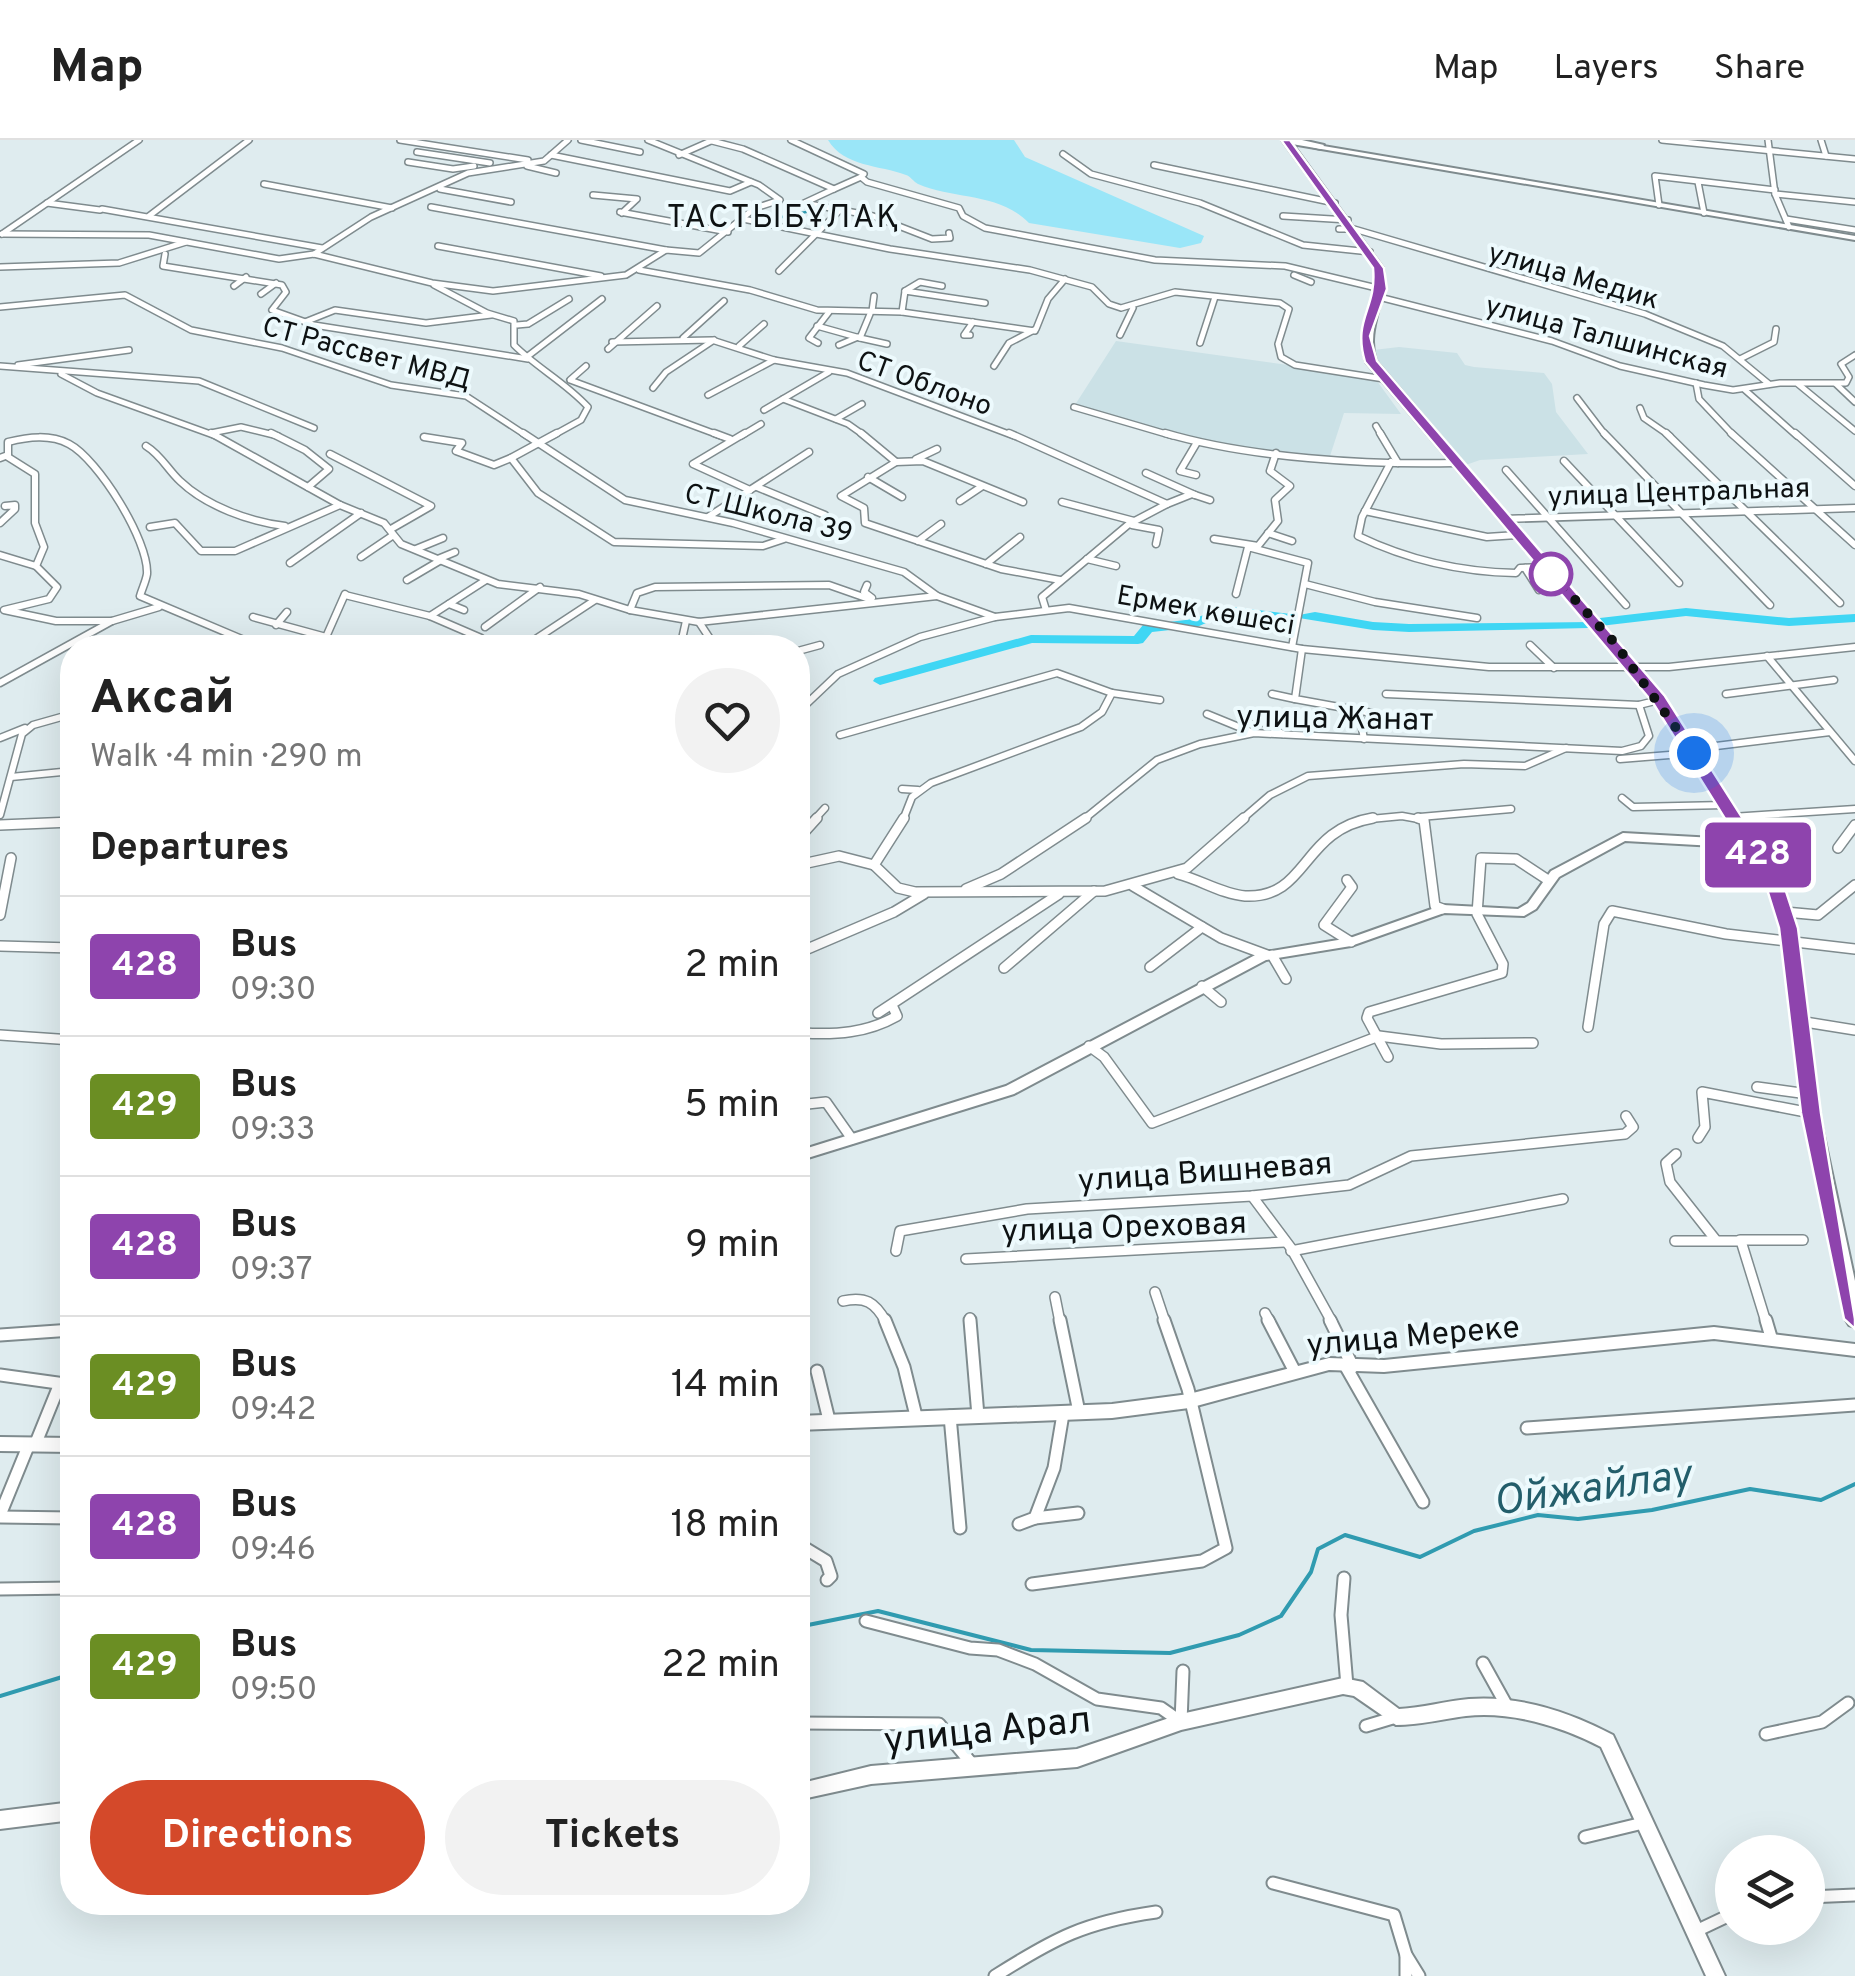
<!DOCTYPE html>
<meta charset="utf-8">
<style>
body{margin:0;font-family:Overpass,sans-serif;background:#f2f2f2;color:#222;height:100vh;display:flex;flex-direction:column;font-size:38px;white-space:nowrap}
*{box-sizing:border-box;margin:0}
p{font-size:32px;color:#767676}
.icon{flex:none;width:55px;height:55px;fill:none;stroke:currentColor;stroke-width:2;stroke-linecap:round;stroke-linejoin:round}
.map{position:relative;flex:1;overflow:hidden}
.details{position:absolute;left:60px;top:495px;width:750px;height:1280px;display:flex;flex-direction:column;background:#fff;border-radius:40px;box-shadow:0 10px 40px #0002}
.details>*{flex:none}
.badge{padding:0 20px;border-radius:8px;font-size:35px;line-height:65px}
.fabs{position:absolute;left:1715px;top:1695px;display:grid;gap:20px}
.fabs a{display:grid;place-items:center;width:110px;height:110px;border-radius:50%;background:#fff;box-shadow:0 10px 40px #0002;font-size:50px}
.you{position:absolute;width:50px;height:50px;margin:-25px;border:8px solid #fff;border-radius:50%;background:#1a73e8;box-shadow:0 0 0 15px #1a73e833}
.map>.badge{position:absolute;translate:-50% -50%;box-shadow:0 0 0 5px #fff}
h2{padding:0 30px;font-size:38px;line-height:90px}
.round{display:grid;place-items:center;flex:none;width:105px;height:105px;border-radius:52px;background:#f2f2f2}
.head{display:flex;align-items:center;justify-content:space-between;height:170px;padding:0 30px}
h1{font-size:48px;font-weight:700;line-height:75px}
.primary-button{display:flex;gap:20px;margin-top:auto;padding:20px 30px}
.primary-button a{flex:1;height:115px;border-radius:60px;background:#d4492a;color:#fff;font-size:40px;font-weight:700;line-height:115px;text-align:center}
.primary-button a+a{background:#f2f2f2;color:#222}
ul{padding:0;list-style:none}
li{display:flex;align-items:center;gap:30px;height:140px;padding:0 30px;border-top:2px solid #e0e0e0}
li div{flex:1}
li b{display:block;font-size:38px}
li em{font-style:normal}
li .badge{min-width:110px;font-weight:700;text-align:center}
header{display:flex;align-items:center;gap:60px;box-sizing:border-box;height:140px;padding:0 50px;background:#fff;border-bottom:2px solid #e0e0e0}
header strong{font-size:48px}
nav{display:flex;gap:55px;margin-inline-start:auto;font-size:35px}
.map>svg:first-child{display:block}
.built{fill:#cbe1e6}
.green{fill:#9ae6f8}
.lines{fill:none;stroke-linecap:round;stroke-linejoin:round}
.stream-far1{stroke:#309bb0;stroke-width:2.5}
.stream{stroke:#309bb0;stroke-width:4}
.river{fill:#3fd6f4;fill-rule:evenodd}
.street-far3-casing{stroke:#7f8b8e;stroke-width:8}
.street-far2-casing{stroke:#7f8b8e;stroke-width:9}
.street-far1-casing{stroke:#7f8b8e;stroke-width:12}
.street-casing{stroke:#7f8b8e;stroke-width:15}
.secondary-casing{stroke:#7f8b8e;stroke-width:4}
.primary-casing{stroke:#7f8b8e;stroke-width:4}
.street-far3{stroke:#fff;stroke-width:5}
.street-far2{stroke:#fff;stroke-width:6}
.street-far1{stroke:#fff;stroke-width:9}
.street{stroke:#fff;stroke-width:11}
.secondary{fill:#fff;fill-rule:evenodd}
.primary{fill:#fff;fill-rule:evenodd}
.line{fill:#8e44ad;stroke:#fff;stroke-width:2.5}
.walk{stroke:#0e1213;stroke-width:10;stroke-dasharray:0 18}
.stop-dot{fill:#fff;stroke:#8e44ad;stroke-width:5}
.labels{text-anchor:middle;stroke-width:8;stroke-linejoin:round;paint-order:stroke}
.far-street-label{font-size:28px;fill:#0e1213;stroke:#edfafd}
.far-quarter-label{font-size:32px;letter-spacing:2.5px;fill:#0e1213;stroke:#edfafd}
.street-label{font-size:32px;fill:#0e1213;stroke:#edfafd}
.near-street-label{font-size:38px;fill:#0e1213;stroke:#edfafd}
.near-water-label{font-size:42px;font-style:italic;fill:#235e6b;stroke:#edfafd}
</style>
<header>
<strong>Map</strong>
<nav><a>Map</a><a>Layers</a><a>Share</a></nav>
</header>
<div class="map">
<svg width="1855" height="1836" viewBox="0 0 1855 1836">
<rect width="100%" height="100%" fill="#dfecef"/>
<g class="built">
<path d="M1116,201L1374,237L1401,274L1344,273L1330,316L1235,309L1073,268Z"/>
<path d="M1399,207L1457,213L1465,225L1474,227L1544,233L1552,244L1556,272L1588,314L1480,320L1460,327L1365,211Z"/>
</g>
<path class="green" d="M828,0H1014L1025,17L1204,96L1201,103L1180,108L1029,83C998,52 955,60 918,44C914,42 910,36 906,35C880,25 844,27 828,0Z"/>
<g class="lines">
<path class="stream-far1" d="M782,77L825,68"/>
<g class="stream">
<path d="M798,1487L878,1471L1031,1510L1170,1513L1239,1495L1281,1476L1311,1432L1318,1409L1345,1395L1420,1417L1474,1391L1538,1375L1578,1379L1652,1370L1750,1349L1821,1360L1855,1344"/>
<path d="M0,1556L72,1534"/>
</g>
<path class="river" d="M1224,466L1299,475L1315,472L1373,482L1409,484L1593,482L1600,478L1686,468L1789,478L1855,474V482L1789,486L1686,476L1600,486L1595,484L1588,488L1409,492L1373,490L1299,478L1293,481L1226,474L1197,487L1152,492L1143,503L1138,504L1032,503L880,545L873,541L875,538L1031,495L1134,496L1143,485L1194,479Z"/>
<defs>
<g id="street-far3">
<path d="M400,0L528,20"/>
<path d="M581,0L640,12"/>
<path d="M791,0L864,34L861,37L867,42L959,68L963,76L985,88L1155,120L1285,126L1381,149"/>
<path d="M1662,0L1855,19"/>
<path d="M1768,0L1775,54L1789,87"/>
<path d="M1821,0L1826,16"/>
<path d="M712,1L743,9L834,49L804,63L873,76L932,99L950,98L949,93"/>
<path d="M417,12L490,23"/>
<path d="M1063,14L1091,34L1200,63L1303,105L1370,112"/>
<path d="M551,15L730,51L751,42"/>
<path d="M679,15L713,0"/>
<path d="M408,22L453,29L474,26"/>
<path d="M1154,25L1335,63"/>
<path d="M527,26L556,33"/>
<path d="M1698,42L1704,73"/>
<path d="M264,44L392,68"/>
<path d="M440,49L511,62"/>
<path d="M834,49L861,37"/>
<path d="M1775,54L1855,62"/>
<path d="M593,55L637,59L622,73"/>
<path d="M47,63L100,70"/>
<path d="M1659,65L1655,36L1775,50"/>
<path d="M431,67L666,110"/>
<path d="M102,69L322,108"/>
<path d="M620,72L728,92"/>
<path d="M149,76L249,0"/>
<path d="M1283,76L1348,80"/>
<path d="M743,79L890,109L1030,130L1092,147L1109,164L1121,168L1175,152L1280,163L1289,169L1278,204L1281,217L1295,225L1384,239"/>
<path d="M1786,79L1855,90"/>
<path d="M1339,89H1354L1645,174L1723,206L1769,244"/>
<path d="M818,92L841,69"/>
<path d="M2,94L149,95L279,119L314,114L432,143L493,151L626,135L666,110L699,113L755,68L780,60L759,45L648,0"/>
<path d="M2,94L139,0"/>
<path d="M438,106L601,136"/>
<path d="M165,114L163,126L282,145L286,152L272,170L314,185L528,219"/>
<path d="M314,114L371,77L468,33L544,21L568,0"/>
<path d="M0,127L119,123L186,102"/>
<path d="M639,130L750,150L817,170L902,172L905,151L985,163"/>
<path d="M779,131L817,93"/>
<path d="M1294,135L1311,142"/>
<path d="M434,145L487,173L514,181V205C537,228 565,242 588,267L581,280L552,296"/>
<path d="M234,146L246,137"/>
<path d="M905,151L920,142L942,146"/>
<path d="M261,154L276,143"/>
<path d="M1379,157L1552,201L1620,226L1704,245L1733,250L1780,243H1846L1849,237L1841,224L1855,215"/>
<path d="M0,167L125,155L191,190L282,208L391,245L466,256L527,296"/>
<path d="M872,171L874,156"/>
<path d="M902,172L1035,191"/>
<path d="M870,174L860,198L887,204"/>
<path d="M305,182L335,170L426,183L491,175"/>
<path d="M517,185L528,184L569,159"/>
<path d="M817,186L860,198"/>
<path d="M970,195H964L973,182"/>
<path d="M1120,195L1133,168"/>
<path d="M683,198L724,161"/>
<path d="M612,202L712,200L774,220L847,233L1014,296"/>
<path d="M818,203L809,198L829,172"/>
<path d="M1200,203L1215,157"/>
<path d="M839,205L858,197"/>
<path d="M739,206L764,184"/>
<path d="M608,209L657,166"/>
<path d="M528,216L602,159"/>
<path d="M1740,219L1774,202L1776,189"/>
<path d="M18,225L129,210"/>
<path d="M0,226L199,241L314,288"/>
<path d="M586,226L570,240L721,296"/>
<path d="M994,226L1009,203L1036,189L1048,159L1065,139"/>
<path d="M61,234L97,253L216,296"/>
<path d="M1696,243L1699,259L1734,296"/>
<path d="M1798,244L1855,291"/>
<path d="M1836,244L1855,262"/>
<path d="M653,248L666,232L714,200"/>
<path d="M1745,250L1797,296"/>
<path d="M708,255L774,220"/>
<path d="M1577,258L1606,296"/>
<path d="M783,259L848,284L865,296"/>
<path d="M1074,267L1173,296"/>
<path d="M1640,268L1644,278L1670,296"/>
<path d="M764,270L829,232"/>
<path d="M836,279L862,264"/>
<path d="M1376,286L1382,296"/>
<path d="M211,293L241,287L278,296"/>
<path d="M741,296L761,284"/>
</g>
<g id="street-far2">
<path d="M211,293L340,365L384,383L401,404L498,444L579,454L630,470L699,482L937,456"/>
<path d="M271,293L305,310L329,329L308,347"/>
<path d="M523,293L625,360L733,383L904,432L937,456L995,477"/>
<path d="M557,293L511,318L538,353L614,402L763,406L784,399"/>
<path d="M714,293L730,299"/>
<path d="M745,293L693,324L750,350"/>
<path d="M861,293L896,322L841,356L864,368L865,383L1001,429L1060,440"/>
<path d="M1009,293L1167,364L1192,354L1210,360"/>
<path d="M1165,293C1249,318 1367,325 1455,323"/>
<path d="M1380,293L1398,323"/>
<path d="M1604,293L1770,465"/>
<path d="M1666,293L1840,463"/>
<path d="M1731,293L1855,405"/>
<path d="M1795,293L1855,346"/>
<path d="M424,297L462,303L456,311L494,325L511,318"/>
<path d="M1196,304L1180,331L1196,335"/>
<path d="M146,306C161,315 168,330 180,341C206,366 250,382 285,386"/>
<path d="M330,314L431,366L391,389"/>
<path d="M8,317L35,334V383L44,407L36,426L57,447L49,459L4,470L56,481H112"/>
<path d="M0,318L8,315V302C28,297 50,294 69,304C98,319 149,401 147,434C146,441 142,449 140,456L263,508"/>
<path d="M916,319L937,309"/>
<path d="M1564,321L1679,443"/>
<path d="M896,322L923,321L1023,362"/>
<path d="M1391,322L1362,377L1358,396C1408,420 1460,432 1516,433L1520,428L1545,427"/>
<path d="M1506,330L1626,465"/>
<path d="M1146,333L1195,355"/>
<path d="M868,337L902,357"/>
<path d="M757,347L825,375"/>
<path d="M960,361L981,347"/>
<path d="M1062,362L1134,381"/>
<path d="M1365,371L1487,397L1517,395"/>
<path d="M708,377L809,312"/>
<path d="M1504,379L1855,368"/>
<path d="M0,383L15,369V365L5,366"/>
<path d="M1132,385L1159,390L1156,404"/>
<path d="M150,387L175,383L201,411H235L340,365"/>
<path d="M1268,393L1292,401"/>
<path d="M1214,399L1258,406L1278,381L1275,360L1290,346L1270,331L1276,313"/>
<path d="M918,401L941,384"/>
<path d="M416,409L443,398"/>
<path d="M0,415L36,426"/>
<path d="M361,417L392,396"/>
<path d="M438,419L455,412"/>
<path d="M1087,419L1116,426"/>
<path d="M290,423L361,373"/>
<path d="M986,424L1020,397"/>
<path d="M1525,428L1539,450"/>
<path d="M407,440L441,420"/>
<path d="M1305,444L1375,462L1477,478"/>
<path d="M867,445L864,452L872,458"/>
<path d="M345,454L326,497L349,508"/>
<path d="M1236,454L1248,407L1308,423L1292,507"/>
<path d="M345,455L430,476L481,498"/>
<path d="M449,464L464,470"/>
<path d="M630,470L637,453L655,447L829,445L869,459"/>
<path d="M1046,470L1042,457L1129,384L1167,364"/>
<path d="M430,476L486,440"/>
<path d="M253,477L326,497"/>
<path d="M699,482L716,508"/>
<path d="M276,485L287,472"/>
<path d="M485,487L540,447"/>
<path d="M1530,505L1554,528"/>
<path d="M522,508L595,460"/>
<path d="M672,508L682,499L686,481"/>
<path d="M1302,509L1295,559L1372,573"/>
<path d="M798,511L820,505"/>
<path d="M1767,516L1855,621"/>
<path d="M0,543L112,481L159,467"/>
<path d="M1112,553L1160,560"/>
<path d="M1272,554L1295,559"/>
<path d="M1386,554L1639,565L1659,560"/>
<path d="M1726,554L1834,540"/>
<path d="M798,572L838,534L920,497L995,477L1069,468L1302,509L1489,527H1669L1855,507"/>
<path d="M1207,574L1251,592"/>
<path d="M1252,576L1283,594"/>
<path d="M1360,578L1364,599"/>
<path d="M840,595L1057,533L1112,553L1102,572L1081,587L931,643L912,657L903,680"/>
<path d="M0,598L25,588"/>
<path d="M1716,606L1830,592"/>
<path d="M1620,619L1694,613"/>
<path d="M11,637L72,631"/>
<path d="M902,649L918,650"/>
<path d="M1622,658L1633,667L1725,665"/>
<path d="M0,675L22,594L33,585L72,574"/>
<path d="M1420,677L1511,669"/>
<path d="M1732,677L1855,669"/>
<path d="M814,680L825,668"/>
<path d="M1083,680L1157,620L1200,604L1254,593L1622,611L1641,606L1649,596L1639,565"/>
<path d="M1241,680L1270,655L1308,636L1464,624L1525,626L1566,608"/>
<path d="M1360,680L1402,676L1424,680"/>
</g>
<g id="street-far1">
<path d="M904,678L874,725L898,748L915,752L1105,751L1187,728L1244,678"/>
<path d="M1418,678L1424,680L1435,766L1443,769"/>
<path d="M0,685L72,682"/>
<path d="M798,699L817,678"/>
<path d="M1838,708L1855,685"/>
<path d="M798,725L839,716L874,725"/>
<path d="M1178,734C1201,740 1222,754 1245,756C1309,759 1300,690 1373,678"/>
<path d="M1347,740L1352,747L1324,785L1351,802"/>
<path d="M1133,746L1221,798L1267,815"/>
<path d="M966,749L1001,734L1086,678"/>
<path d="M1785,772L1818,775L1855,745"/>
<path d="M0,775L11,718"/>
<path d="M0,806L72,808"/>
<path d="M798,813L894,772L924,754"/>
<path d="M1272,815L1286,839"/>
<path d="M1150,827L1202,787"/>
<path d="M1004,828L1094,751"/>
<path d="M1202,846L1221,862"/>
<path d="M878,873L1059,754"/>
<path d="M1799,881L1855,890"/>
<path d="M1588,887L1604,784L1612,771L1726,794L1855,809"/>
<path d="M803,893C836,895 867,893 897,876L892,865"/>
<path d="M0,895L72,900"/>
<path d="M1089,906L1104,917L1152,983L1379,896L1441,904L1533,903"/>
<path d="M1388,917L1367,878L1369,872L1502,833L1503,824L1477,774L1481,718L1516,719L1548,740"/>
<path d="M1757,947L1808,954"/>
<path d="M798,965L826,962L852,999"/>
<path d="M1698,998L1705,987L1702,952L1811,973"/>
<path d="M1676,1014L1666,1023L1670,1042L1715,1099"/>
<path d="M1252,1056L1291,1108L1332,1182"/>
<path d="M1740,1100H1803"/>
<path d="M1675,1101H1741L1766,1182"/>
<path d="M896,1111L900,1091L1027,1069L1252,1056L1349,1045L1411,1016L1625,994L1633,987L1626,976"/>
<path d="M1291,1111L1563,1059"/>
<path d="M966,1119L1284,1102"/>
<path d="M1155,1152L1165,1182"/>
<path d="M1055,1157L1060,1182"/>
<path d="M843,1161C865,1156 875,1162 886,1182"/>
<path d="M1265,1173L1270,1182"/>
<path d="M970,1178V1182"/>
</g>
<g id="street">
<path d="M885,1180L904,1227L916,1276"/>
<path d="M970,1180L978,1276"/>
<path d="M1060,1180L1079,1272"/>
<path d="M1268,1180L1295,1232"/>
<path d="M1330,1180L1353,1227"/>
<path d="M1766,1180L1771,1197"/>
<path d="M0,1195L72,1190"/>
<path d="M1346,1227L1423,1362"/>
<path d="M817,1231L829,1280"/>
<path d="M0,1235L72,1245"/>
<path d="M950,1276L960,1388"/>
<path d="M1527,1288L1855,1265"/>
<path d="M35,1305L59,1246"/>
<path d="M0,1375L29,1304"/>
<path d="M0,1377L72,1378"/>
<path d="M1035,1378L1078,1373"/>
<path d="M1019,1384L1035,1378L1054,1328L1063,1274"/>
<path d="M798,1404L826,1421L831,1436L827,1440"/>
<path d="M1344,1438L1341,1475L1347,1546"/>
<path d="M1032,1444L1202,1421L1226,1408L1188,1249L1164,1180"/>
<path d="M0,1449L72,1448"/>
<path d="M866,1481L970,1508L998,1510L1035,1524L1097,1559L1161,1568L1181,1582"/>
<path d="M1483,1523L1508,1568"/>
<path d="M1181,1582L1183,1531"/>
<path d="M798,1583L939,1584L972,1624"/>
<path d="M1366,1586L1396,1577"/>
<path d="M1766,1594L1822,1582L1848,1563"/>
<path d="M1585,1697L1643,1683"/>
<path d="M1273,1743L1394,1775L1406,1815V1836"/>
<path d="M1808,1757L1855,1755"/>
<path d="M1694,1792L1732,1774"/>
<path d="M1406,1815L1419,1836"/>
<path d="M995,1836C1055,1798 1085,1782 1156,1772"/>
</g>
<g id="secondary">
<path d="M1288,0L1855,96V100L1286,3Z"/>
<path d="M1623,693L1751,700L1757,704L1751,708L1625,701L1559,737L1536,769L1524,776L1444,773L1351,806L1266,820L1014,954L798,1021V1011L1006,946L1259,813L1350,798L1443,765L1518,769L1528,763L1551,731Z"/>
<path d="M1714,1187L1855,1204V1216L1714,1199L1384,1232L1329,1230L1189,1268L1112,1278L798,1290V1276L1112,1264L1189,1254L1329,1218L1384,1220Z"/>
<path d="M0,1297L72,1298V1312L0,1311Z"/>
<path d="M1343,1538L1363,1542L1399,1569C1422,1568 1445,1561 1469,1559C1518,1555 1570,1572 1613,1595L1725,1836H1706L1601,1607C1561,1586 1511,1571 1466,1576C1442,1579 1420,1585 1396,1585L1354,1556L1343,1554L1181,1590L1077,1627L871,1644L798,1660V1644L871,1626L1077,1609L1181,1574Z"/>
<path d="M72,1662V1680L0,1689V1671Z"/>
</g>
<path id="primary" d="M1282,0H1302L1324,5L1321,9L1291,2L1383,128C1388,161 1365,188 1376,221L1663,557L1781,742L1795,788L1819,973L1855,1141V1187L1849,1185L1846,1180L1803,973L1781,788L1767,742L1654,562L1366,222C1355,187 1380,163 1375,128Z"/>
</defs>
<use href="#street-far3" class="street-far3-casing"/>
<use href="#street-far2" class="street-far2-casing"/>
<use href="#street-far1" class="street-far1-casing"/>
<use href="#street" class="street-casing"/>
<use href="#secondary" class="secondary-casing"/>
<use href="#primary" class="primary-casing"/>
<use href="#street-far3" class="street-far3"/>
<use href="#street-far2" class="street-far2"/>
<use href="#street-far1" class="street-far1"/>
<use href="#street" class="street"/>
<use href="#secondary" class="secondary"/>
<use href="#primary" class="primary"/>
</g>
<path class="line" d="M1281,0H1290L1384,128L1387,149L1370,196L1377,221L1665,556L1783,742L1798,788L1821,973L1855,1179V1189L1844,1179L1801,973L1779,788L1765,743L1653,563L1365,222C1352,178 1377,170 1373,128Z"/>
<g class="lines">
<path class="walk" d="M1551,434L1545,427L1614,502L1694,613"/>
</g>
<circle class="stop-dot" cx="1551" cy="434" r="20"/>
<g class="labels">
<g class="far-street-label">
<text transform="translate(1574 135) rotate(16)" y="10">улица Медик</text>
<text transform="translate(1607 196) rotate(15)" y="10">улица Талшинская</text>
<text transform="translate(367 212) rotate(15)" y="10">СТ Рассвет МВД</text>
<text transform="translate(925 242) rotate(20)" y="10">СТ Облоно</text>
<text transform="translate(1679 351) rotate(-2)" y="10">улица Центральная</text>
<text transform="translate(769 372) rotate(14)" y="10">СТ Школа 39</text>
<text transform="translate(1206 469) rotate(10)" y="10">Ермек көшесі</text>
</g>
<g class="far-quarter-label">
<text x="784" y="87">ТАСТЫБҰЛАҚ</text>
</g>
<g class="street-label">
<text transform="translate(1335 577) rotate(1)" y="11">улица Жанат</text>
<text transform="translate(1205 1031) rotate(-4)" y="11">улица Вишневая</text>
<text transform="translate(1124 1086) rotate(-2)" y="11">улица Ореховая</text>
<text transform="translate(1413 1195) rotate(-5)" y="11">улица Мереке</text>
</g>
<g class="near-street-label">
<text transform="translate(987 1589) rotate(-6)" y="13">улица Арал</text>
</g>
<g class="near-water-label">
<text transform="translate(1592 1346) rotate(-8)" y="15">Ойжайлау</text>
</g>
</g>
</svg>
<div class="fabs">
<a><svg class="icon" aria-label="layers" viewBox="0 0 24 24"><path d="M12 4l9 5-9 5-9-5zM3 14l9 5 9-5"/></svg></a>
</div>
<div class="you" style="left:1694px;top:613px"></div>
<b class="badge" style="left:1758px;top:715px;background:#8e44ad;color:#fff">428</b>
<section class="details">
<div class="head"><div><h1>Аксай</h1><p>Walk · 4 min · 290 m</p></div><a class="round"><svg class="icon" aria-label="heart" viewBox="0 0 24 24"><path d="M12 20l-8-8c-3-5 5-10 8-4 3-6 11-1 8 4z"/></svg></a></div>
<h2>Departures</h2>
<ul>
<li><span class="badge" style="background:#8e44ad;color:#fff">428</span><div><b>Bus</b><p>09:30</p></div><em>2 min</em></li>
<li><span class="badge" style="background:#6b8e23;color:#fff">429</span><div><b>Bus</b><p>09:33</p></div><em>5 min</em></li>
<li><span class="badge" style="background:#8e44ad;color:#fff">428</span><div><b>Bus</b><p>09:37</p></div><em>9 min</em></li>
<li><span class="badge" style="background:#6b8e23;color:#fff">429</span><div><b>Bus</b><p>09:42</p></div><em>14 min</em></li>
<li><span class="badge" style="background:#8e44ad;color:#fff">428</span><div><b>Bus</b><p>09:46</p></div><em>18 min</em></li>
<li><span class="badge" style="background:#6b8e23;color:#fff">429</span><div><b>Bus</b><p>09:50</p></div><em>22 min</em></li>
</ul>
<div class="primary-button"><a>Directions</a><a>Tickets</a></div>
</section>
</div>
